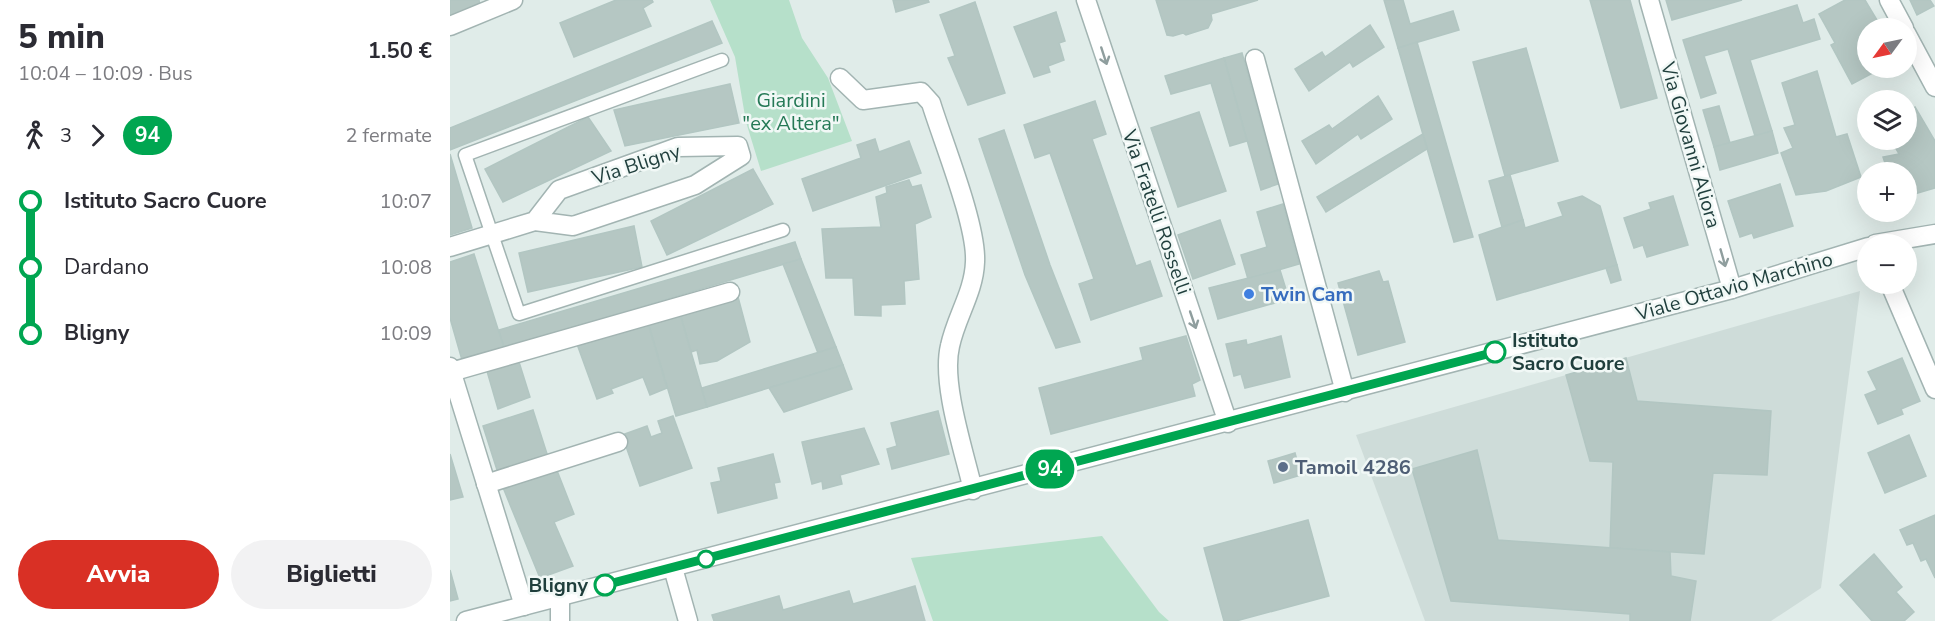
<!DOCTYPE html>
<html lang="it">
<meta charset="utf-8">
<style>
body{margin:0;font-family:"Nunito Sans",sans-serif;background:#f2f2f3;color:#2b2b33;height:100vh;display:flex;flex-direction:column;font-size:22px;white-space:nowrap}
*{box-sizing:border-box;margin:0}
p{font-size:20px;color:#7c7c81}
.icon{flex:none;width:33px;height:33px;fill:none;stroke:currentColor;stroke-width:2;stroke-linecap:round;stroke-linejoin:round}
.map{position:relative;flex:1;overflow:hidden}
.details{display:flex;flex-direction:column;background:#fff;width:450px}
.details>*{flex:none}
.badge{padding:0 12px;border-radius:20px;font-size:21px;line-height:39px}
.needle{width:39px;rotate:237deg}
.buttons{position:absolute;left:1407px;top:18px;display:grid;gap:12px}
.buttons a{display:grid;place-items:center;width:60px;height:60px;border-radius:50%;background:#fff;box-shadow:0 6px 24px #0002;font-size:30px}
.map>.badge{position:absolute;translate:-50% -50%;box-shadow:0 0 0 3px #fff}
.legs{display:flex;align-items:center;gap:9px;height:66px;padding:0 18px;font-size:20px}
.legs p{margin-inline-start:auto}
.summary{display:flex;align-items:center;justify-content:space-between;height:102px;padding:0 18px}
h1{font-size:33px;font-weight:800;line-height:45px}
.button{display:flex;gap:12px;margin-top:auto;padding:12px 18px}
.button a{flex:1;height:69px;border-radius:36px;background:#d93025;color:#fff;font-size:24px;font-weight:800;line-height:69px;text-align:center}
.button a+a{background:#f2f2f3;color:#2b2b33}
ul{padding:0 18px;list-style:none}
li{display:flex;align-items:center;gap:21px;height:66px;font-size:22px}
li i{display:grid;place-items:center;width:9px;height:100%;margin:0 8px;background:currentColor}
li i::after{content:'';width:15px;height:15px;margin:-8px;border:4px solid;border-radius:50%;background:#fff}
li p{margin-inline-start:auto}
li:first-child i{background:linear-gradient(#0000 50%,currentColor 0)}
li:last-child i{background:linear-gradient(currentColor 50%,#0000 0)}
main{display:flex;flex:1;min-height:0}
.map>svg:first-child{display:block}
.built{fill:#cedcd9}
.green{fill:#b6e0ca}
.building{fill:#b5c7c3;stroke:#b2c6c2;stroke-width:1.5}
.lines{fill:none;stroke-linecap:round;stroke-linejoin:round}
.service-casing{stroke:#a2b4b2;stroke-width:15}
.minor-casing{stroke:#a2b4b2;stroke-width:21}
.tertiary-casing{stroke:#a2b4b2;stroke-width:21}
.service{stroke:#fff;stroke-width:12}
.minor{stroke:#fff;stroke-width:18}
.tertiary{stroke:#fff;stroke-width:18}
.oneway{stroke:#8f9e9e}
.line-1-casing{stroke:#fff;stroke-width:14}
.line-1{stroke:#00a651;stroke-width:9}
.shop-dot{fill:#3f7fe0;stroke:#f1f8f6;stroke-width:2}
.stop-1-dot{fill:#fff;stroke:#00a651;stroke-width:3}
.service-dot{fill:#5c6f8a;stroke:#f1f8f6;stroke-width:2}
.labels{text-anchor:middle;stroke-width:5;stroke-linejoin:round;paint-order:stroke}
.park-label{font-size:20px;fill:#257956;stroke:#f1f8f6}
.street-label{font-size:20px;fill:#1f3e3c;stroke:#f1f8f6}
.shop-label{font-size:20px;font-weight:bold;fill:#366cbe;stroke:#f1f8f6;text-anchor:start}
.stop-label{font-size:20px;font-weight:bold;fill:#1f3e3c;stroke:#f1f8f6;text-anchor:start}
.service-label{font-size:20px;font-weight:bold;fill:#4e5e75;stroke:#f1f8f6;text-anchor:start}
</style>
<main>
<section class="details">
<div class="summary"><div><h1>5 min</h1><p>10:04 – 10:09 · Bus</p></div><b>1.50 €</b></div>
<div class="legs"><svg class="icon" aria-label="walk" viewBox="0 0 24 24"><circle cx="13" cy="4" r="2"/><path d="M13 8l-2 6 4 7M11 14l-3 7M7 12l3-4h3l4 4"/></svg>3<svg class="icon" aria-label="forward" viewBox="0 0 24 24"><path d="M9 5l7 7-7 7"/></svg><b class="badge" style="background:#00a651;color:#fff">94</b><p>2 fermate</p></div>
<ul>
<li><i style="color:#00a651"></i><b>Istituto Sacro Cuore</b><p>10:07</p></li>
<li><i style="color:#00a651"></i><span>Dardano</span><p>10:08</p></li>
<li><i style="color:#00a651"></i><b>Bligny</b><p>10:09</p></li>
</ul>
<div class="button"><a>Avvia</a><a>Biglietti</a></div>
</section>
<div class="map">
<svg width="1485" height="621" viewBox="0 0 1485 621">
<rect width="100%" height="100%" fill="#e0ece9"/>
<path class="built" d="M1410,291L1371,588L1321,621H975L906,435Z"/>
<g class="green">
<path d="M260,0H339L352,38L378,78L402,141L311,171L296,122L285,57Z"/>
<path d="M652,536L709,612L719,621H483L461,558Z"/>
</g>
<g class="building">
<path d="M0,0H29L30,5L0,17Z"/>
<path d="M166,0H202L203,2L193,8L201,26L124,57L110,23Z"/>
<path d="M443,0H478L479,2L446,12Z"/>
<path d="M706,0H808L761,14L762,20L758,28L736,35L733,33L723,36L717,35Z"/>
<path d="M934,0H953L960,24L1003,11L1009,30L948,48Z"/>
<path d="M1140,0H1180L1207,98L1171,108Z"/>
<path d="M1216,0H1292L1222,20Z"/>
<path d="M1395,0H1415L1430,25L1418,28V68H1432L1402,84L1381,45L1385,43L1369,14Z"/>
<path d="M1460,0H1480L1484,6L1467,15Z"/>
<path d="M525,2L555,93L518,105L498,58L505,56L490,15Z"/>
<path d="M1347,5L1353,23L1364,19L1370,39L1300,60L1322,131L1305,136L1278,49L1254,56L1266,93L1251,98L1233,40Z"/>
<path d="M606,12L615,41L609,43L614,60L598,66L600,72L584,77L564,27Z"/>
<path d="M262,21L272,43L0,150V128Z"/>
<path d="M920,25L934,47L903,67L900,62L859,91L845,69L872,52L875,57Z"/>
<path d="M967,42L1023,237L1004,242L948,48Z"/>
<path d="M1076,48L1108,161L1055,176L1023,62Z"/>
<path d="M792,53L828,184L811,190L774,58Z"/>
<path d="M774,58L797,141L780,146L761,83L721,94L715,76Z"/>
<path d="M1367,71L1386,137L1397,134L1411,177L1376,191L1346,195L1331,153L1343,148L1334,128L1345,125L1332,83Z"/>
<path d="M280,84L289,123L175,146L164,110Z"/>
<path d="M928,96L942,119L911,139L908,134L866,164L852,141L879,125L882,129Z"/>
<path d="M645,101L656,134L642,139L686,266L700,261L712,296L641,320L629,284L644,279L600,153L585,158L574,125Z"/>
<path d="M1269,106L1280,143L1264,147L1253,110Z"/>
<path d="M1465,107L1485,141V188L1461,195L1463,198L1456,200V172H1438L1433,157L1449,154L1441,140H1456V112Z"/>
<path d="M749,112L776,191L728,207L701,128Z"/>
<path d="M138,117L161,151L53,202L35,169Z"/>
<path d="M554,130L600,265L630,342L606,348L575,275L529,139Z"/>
<path d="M1322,131L1328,153L1270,170L1264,147Z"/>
<path d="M973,134L977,149L876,212L867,197Z"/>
<path d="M425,139L429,152L459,141L471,173L363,211L352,179L411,158L407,145Z"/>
<path d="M0,154L22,228L0,235Z"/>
<path d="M303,169L323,204L217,255L201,221Z"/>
<path d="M1060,175L1073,220L1052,227L1039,181Z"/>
<path d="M459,180L462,187L471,185L481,217L465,224L469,279L454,281L455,304L431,305V316L405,315L403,278H376L372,229L431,227L426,197L437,193L436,187Z"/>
<path d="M1330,184L1343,226L1304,238L1302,233L1290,237L1278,201Z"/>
<path d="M1132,196L1150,206L1167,265L1047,300L1029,235L1073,220L1075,228L1113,216L1108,203Z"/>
<path d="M1223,196L1238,245L1197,257L1193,245L1184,248L1174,218L1201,209L1199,203Z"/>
<path d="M833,204L849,264L798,279L791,255L817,247L807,212Z"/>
<path d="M770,220L785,264L743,279L728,235Z"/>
<path d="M184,226L192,267L78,292L69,253Z"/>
<path d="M345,242L351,259L54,348L49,330Z"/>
<path d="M24,254L54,348L12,360L0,318V262Z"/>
<path d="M351,259L386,347L368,353L333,264Z"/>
<path d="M1167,265L1171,280L1161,283L1156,268Z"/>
<path d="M830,270L839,299L768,319L759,288Z"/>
<path d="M929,271L933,282L938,281L955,342L908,355L888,283Z"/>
<path d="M288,297L300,342L267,361L250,364L247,350L241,352L230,314Z"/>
<path d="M230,314L257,407L226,416L198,323Z"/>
<path d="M198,323L217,388L200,395L193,377L161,389L163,393L147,399L127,344Z"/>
<path d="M736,336L750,380L742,384L745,396L601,434L589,388L693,360L690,348Z"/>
<path d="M831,336L840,377L795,388L791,374L784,376L776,344L796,340L797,345Z"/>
<path d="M386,347L393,365L257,407L252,388Z"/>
<path d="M1176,358L1187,401L1321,411L1317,475L1263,473L1254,554L1160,548L1163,462L1140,461L1116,375Z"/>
<path d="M1452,358L1470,401L1451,409L1453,414L1428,424L1415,395L1427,390L1418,372Z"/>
<path d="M69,362L80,397L48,409L37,371Z"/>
<path d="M393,365L402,389L334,412L319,388Z"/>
<path d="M83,410L98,457L48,473L33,426Z"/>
<path d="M488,411L499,454L442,469L437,449L447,446L441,423Z"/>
<path d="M223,416L242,468L190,486L172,435L197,426L201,437L212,433L208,421Z"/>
<path d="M414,428L429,464L390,475L392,484L373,489L372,481L362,484L352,442Z"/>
<path d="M1459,435L1476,476L1435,493L1418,453Z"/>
<path d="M1027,450L1048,540L1220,552L1221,576L1246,581L1240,621H1180V614L1001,601L962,469Z"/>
<path d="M845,453L851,475L824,483L818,461Z"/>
<path d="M0,454L13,497L0,500Z"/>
<path d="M323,454L330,482L324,483L327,498L268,513L261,483L271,481L268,468Z"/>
<path d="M106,468L124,514L104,522L123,566L90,578L52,485Z"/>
<path d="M1485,515V578L1476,559L1471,561L1463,543L1457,545L1450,530Z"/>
<path d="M858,520L879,596L786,621H774L754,548Z"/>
<path d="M1424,554L1452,587L1446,592L1464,612L1454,621H1422L1390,585Z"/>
<path d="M0,570L8,599L0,601Z"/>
<path d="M465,586L475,621H264L262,615L329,596L333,610L399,591L403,604Z"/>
</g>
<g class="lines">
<defs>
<path id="service" d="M272,60L15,155L69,314L333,230"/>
<g id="minor">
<path d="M636,0L778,423"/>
<path d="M1199,0L1282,289"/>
<path d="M1439,0L1454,28"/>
<path d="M0,26L63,0"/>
<path d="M1456,33L1485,87"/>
<path d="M805,59L895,392"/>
<path d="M390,78L413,100L471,92L481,103C493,142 527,225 525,262C524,292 506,317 500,346C491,383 514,451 523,490"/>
<path d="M0,247L85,221L123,226L245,185L291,156L288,146L228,147L109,190L85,221"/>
<path d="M1440,284L1485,389"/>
<path d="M0,367L74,606"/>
<path d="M1,372L280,292"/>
<path d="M36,484L168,442"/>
<path d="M223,568L238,621"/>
<path d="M110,597V621"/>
</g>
<g id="tertiary">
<path d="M1425,244L1485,234"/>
<path d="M16,621L1282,289L1418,247"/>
</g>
</defs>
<use href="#service" class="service-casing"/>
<use href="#minor" class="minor-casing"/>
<use href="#tertiary" class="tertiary-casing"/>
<use href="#service" class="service"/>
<use href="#minor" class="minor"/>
<use href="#tertiary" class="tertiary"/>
</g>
<defs><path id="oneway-shaft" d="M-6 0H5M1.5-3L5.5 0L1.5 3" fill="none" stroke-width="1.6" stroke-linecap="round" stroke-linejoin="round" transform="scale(1.5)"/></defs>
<g class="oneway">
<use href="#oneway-shaft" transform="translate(654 56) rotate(72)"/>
<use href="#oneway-shaft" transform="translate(1273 258) rotate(74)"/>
<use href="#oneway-shaft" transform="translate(743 320) rotate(71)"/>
</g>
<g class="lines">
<defs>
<path id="line-1" d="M155,585L1045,352"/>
</defs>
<use href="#line-1" class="line-1-casing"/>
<use href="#line-1" class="line-1"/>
</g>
<circle class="shop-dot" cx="799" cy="294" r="6"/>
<g class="stop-1-dot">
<circle cx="1045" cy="352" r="10"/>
<circle cx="256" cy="559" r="8"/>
<circle cx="155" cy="585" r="10"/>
</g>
<circle class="service-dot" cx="833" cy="467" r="6"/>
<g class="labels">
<g class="park-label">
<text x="341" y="107">Giardini<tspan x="341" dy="23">"ex Altera"</tspan></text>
</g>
<g class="street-label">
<text transform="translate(1241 145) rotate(74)" y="7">Via Giovanni Aliora</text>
<text transform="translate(186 164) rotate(-18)" y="7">Via Bligny</text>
<text transform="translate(707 212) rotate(71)" y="7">Via Fratelli Rosselli</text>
<text transform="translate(1284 286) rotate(-16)" y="7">Viale Ottavio Marchino</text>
</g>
<g class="shop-label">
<text x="811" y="301">Twin Cam</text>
</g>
<g class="stop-label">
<text x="1062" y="347">Istituto<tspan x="1062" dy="23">Sacro Cuore</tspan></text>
<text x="138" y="592" text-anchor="end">Bligny</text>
</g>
<g class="service-label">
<text x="845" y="474">Tamoil 4286</text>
</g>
</g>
</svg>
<div class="buttons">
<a><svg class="needle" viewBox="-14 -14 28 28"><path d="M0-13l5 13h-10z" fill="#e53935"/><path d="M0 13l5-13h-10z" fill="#7c7c81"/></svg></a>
<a><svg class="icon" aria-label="layers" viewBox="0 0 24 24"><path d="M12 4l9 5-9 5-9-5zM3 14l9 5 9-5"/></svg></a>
<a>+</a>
<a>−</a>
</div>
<b class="badge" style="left:600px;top:469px;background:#00a651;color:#fff">94</b>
</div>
</main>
